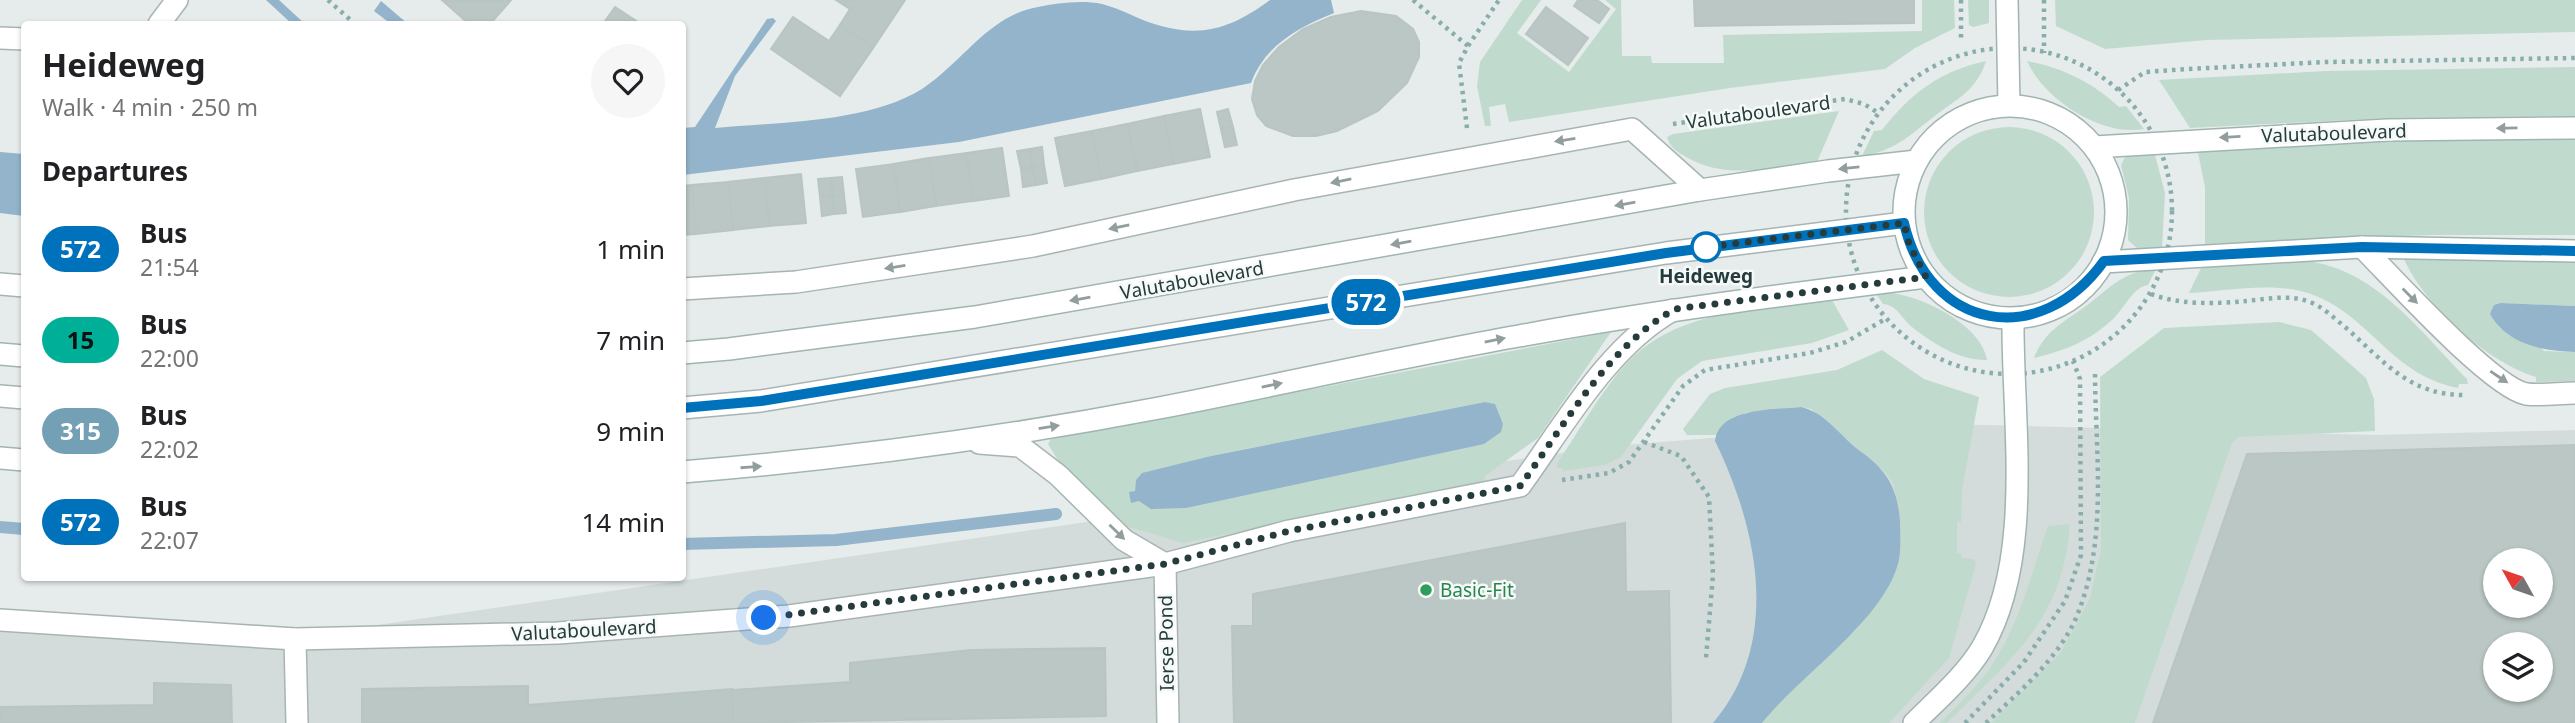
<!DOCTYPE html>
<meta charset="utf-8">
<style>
body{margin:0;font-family:"Noto Sans",sans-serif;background:#f6f6f6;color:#202124;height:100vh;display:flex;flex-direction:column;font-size:26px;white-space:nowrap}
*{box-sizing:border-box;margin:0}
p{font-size:23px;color:#757577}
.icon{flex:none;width:38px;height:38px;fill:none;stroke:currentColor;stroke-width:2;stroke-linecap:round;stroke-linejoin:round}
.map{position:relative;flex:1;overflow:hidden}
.sheet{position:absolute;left:21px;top:21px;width:665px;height:560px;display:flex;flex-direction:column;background:#fff;border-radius:7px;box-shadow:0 2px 5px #0004}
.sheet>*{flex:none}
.badge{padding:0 14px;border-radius:23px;font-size:24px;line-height:46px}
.needle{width:46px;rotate:310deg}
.tools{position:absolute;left:2483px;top:548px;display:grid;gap:14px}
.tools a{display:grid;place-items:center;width:70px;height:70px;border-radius:50%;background:#fff;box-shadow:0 2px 5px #0004;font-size:35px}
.you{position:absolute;width:35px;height:35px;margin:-18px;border:5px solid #fff;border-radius:50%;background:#1a73e8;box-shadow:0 0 0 10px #1a73e833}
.map>.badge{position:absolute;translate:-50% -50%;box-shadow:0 0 0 4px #fff}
h2{padding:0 21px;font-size:26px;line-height:63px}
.round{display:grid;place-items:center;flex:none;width:74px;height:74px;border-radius:37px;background:#f6f6f6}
.overview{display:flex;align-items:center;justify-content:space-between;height:119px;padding:0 21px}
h1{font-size:33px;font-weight:700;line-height:52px}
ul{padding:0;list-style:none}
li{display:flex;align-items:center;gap:21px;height:91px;padding:0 21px}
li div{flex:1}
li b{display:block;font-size:26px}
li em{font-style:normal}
li .badge{min-width:77px;font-weight:700;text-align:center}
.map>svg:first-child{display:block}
.built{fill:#d3dcda;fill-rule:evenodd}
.green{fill:#c0dbce;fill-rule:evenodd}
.water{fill:#93b4cb}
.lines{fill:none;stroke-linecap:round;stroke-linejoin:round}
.stream{stroke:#93b4cb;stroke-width:12}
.building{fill:#bac7c5;stroke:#b8c5c3;stroke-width:2;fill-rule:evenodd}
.lane-casing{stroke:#a8b4b3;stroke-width:24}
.street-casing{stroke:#a8b4b3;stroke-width:24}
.secondary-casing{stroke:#a1b4b2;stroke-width:24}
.path{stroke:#88adab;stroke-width:4.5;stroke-dasharray:3.5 5;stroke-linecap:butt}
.lane{stroke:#fff;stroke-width:21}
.street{stroke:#fff;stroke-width:21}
.secondary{stroke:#fff;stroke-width:21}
.oneway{fill:#929e9e}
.line-casing{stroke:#fff;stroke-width:16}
.line{stroke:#0072bc;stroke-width:10}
.walk{stroke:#263c3c;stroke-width:7;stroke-dasharray:0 12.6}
.stop-dot{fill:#fff;stroke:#0072bc;stroke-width:3.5}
.leisure-dot{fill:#2e9e5b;stroke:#f5f9f8;stroke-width:2.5}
.labels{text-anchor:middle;stroke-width:5;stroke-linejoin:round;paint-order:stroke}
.street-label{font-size:19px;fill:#263c3c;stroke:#f5f9f8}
.stop-label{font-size:19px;font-weight:bold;fill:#263c3c;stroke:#f5f9f8}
.leisure-label{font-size:19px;fill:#27864d;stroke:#f5f9f8;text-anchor:start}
</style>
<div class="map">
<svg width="2575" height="723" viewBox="0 0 2575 723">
<rect width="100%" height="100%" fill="#e5eceb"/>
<path class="built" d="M1901,423L2375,435L2575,430V723H0V622L315,634L1611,446ZM2496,560H2541V606H2496ZM2496,644H2541V690H2496Z"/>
<g class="green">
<path d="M1522,0H1541L1517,33L1569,72L1616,9L1605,0H1621L1622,56H1651L1652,63H1724L1723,35L1922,31V0H1954L1955,28L1915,48L1885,69L1730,88L1509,122L1505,104L1489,107L1491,126H1485L1477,86L1480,62Z"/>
<path d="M1968,0H1989V23L1973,27L1969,25Z"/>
<path d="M2055,0H2575V32L2207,40L2105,49L2056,26Z"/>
<path d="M1986,61C1978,87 1961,97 1940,112C1913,132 1897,151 1862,156L1874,131L1882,130C1911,93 1940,71 1986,61Z"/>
<path d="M2027,61C2063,68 2092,82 2119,107L2126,106L2144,129C2101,137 2044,99 2027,61Z"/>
<path d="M2575,67V116L2387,118L2190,128L2159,80L2326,71Z"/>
<path d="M1839,111L1817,162C1773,167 1727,181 1686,157C1677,152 1670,147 1667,137L1673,134Z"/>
<circle cx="2009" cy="212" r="85"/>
<path d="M2473,138H2575V235H2431L2205,244V187L2197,148Z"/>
<path d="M2154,151L2165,193L2162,247L2138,249L2128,240L2129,198L2121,165L2126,155Z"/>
<path d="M2575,256V306L2501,303L2544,351L2575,352V381L2536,382V377C2487,362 2425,306 2404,259L2407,257Z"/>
<path d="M2298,260C2373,265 2418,329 2467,379L2468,384H2459L2458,388C2392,375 2372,319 2316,296C2278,280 2229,291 2189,293L2202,266Z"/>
<path d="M2156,269L2148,285C2134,286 2123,310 2113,319C2088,342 2066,350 2034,358C2045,330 2063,323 2086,306C2110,288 2123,271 2156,269Z"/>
<path d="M1890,293C1922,296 1982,325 1987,360C1960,361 1932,343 1912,327C1902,319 1896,304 1883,304L1877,295Z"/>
<path d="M1832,300L1849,330L1812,343L1702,361L1677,379L1621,457L1605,465L1563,471L1562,468H1557V463C1579,432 1607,380 1635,355C1686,308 1767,309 1832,300Z"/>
<path d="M2279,322L2311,330L2366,378L2374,399L2375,431L2239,437L2232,443L2135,723H1991L2061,652L2090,598L2101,549L2100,377L2164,328Z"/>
<path d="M1611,332L1538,438L1485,476L1484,482L1183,543L1126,526L1067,475L1048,444L1051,439ZM1485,402L1495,404L1131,503L1139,476L1211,456Z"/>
<path d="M1882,350L1924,379L1979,397L1962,490L1961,522H1957V553H1961V558L1974,559L1976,564L1949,658L1889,723H1762L1799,681L1859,623L1899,510L1893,483L1885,472L1811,409L1801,407L1745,413L1716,435H1687L1683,429L1710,394L1725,388L1837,370Z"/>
<path d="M2070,524C2063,622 2011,658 1947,723H1940C1959,704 1979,685 1994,662C2020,622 2032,571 2048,526Z"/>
</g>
<g class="water">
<path d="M266,0H279L305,24H292Z"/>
<path d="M1270,0H1331L1334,13C1299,27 1265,45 1251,83L959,142L683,175V128L695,127L767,19L773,18L776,21L735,76L715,128C778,122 867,123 922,89C962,63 989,15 1038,7C1058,3 1081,0 1102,4C1122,9 1141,21 1161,26C1205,38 1235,26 1270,0Z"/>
<path d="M381,1L408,24H391L374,11Z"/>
<path d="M0,152L24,154V216L0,213Z"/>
<path d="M2501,303L2575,306V352C2543,351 2508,345 2490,314L2494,305Z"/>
<path d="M1485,402L1495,404L1503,424L1501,432L1484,444L1186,508L1151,509L1139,501L1131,503L1129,492L1135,491L1136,480L1142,473L1211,456Z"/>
<path d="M1801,407C1825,412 1841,437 1860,451C1887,470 1898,489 1900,522C1900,538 1902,555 1896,570C1878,623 1799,677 1762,723H1713C1782,642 1758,529 1715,441C1719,407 1776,410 1801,407Z"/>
</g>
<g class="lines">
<g class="stream">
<path d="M0,527L24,529"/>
<path d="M682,544L836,540L1056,514"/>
</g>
</g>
<g class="building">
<path d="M511,0L490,24H469L443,1Z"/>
<path d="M836,0H905L873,48L840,25L850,9Z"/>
<path d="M1578,0H1597L1609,9L1599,23L1574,6Z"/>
<path d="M1694,0H1914V23L1695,26Z"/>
<path d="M615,7L641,24H603Z"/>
<path d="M1546,7L1588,38L1568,65L1526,34Z"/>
<path d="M1361,11L1396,16L1413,29L1419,42V57L1407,83L1378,111L1337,131L1316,136H1293L1266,126L1257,115L1252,99L1255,81L1263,65L1279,47L1303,29L1331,17Z"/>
<path d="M793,17L829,41L840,25L873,48L840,96L771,49Z"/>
<path d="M1200,109L1210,157L1173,164L1164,116Z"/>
<path d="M1228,109L1233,127L1221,129L1217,112Z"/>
<path d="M1164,116L1173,164L1137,171L1127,124Z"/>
<path d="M1127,124L1137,171L1101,179L1092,131Z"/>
<path d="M1233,127L1237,145L1225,147L1221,129Z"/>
<path d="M1092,131L1101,179L1065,186L1055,138Z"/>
<path d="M1042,147L1044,165L1032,167L1030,149Z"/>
<path d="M1002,148L1009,196L973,201L966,153Z"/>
<path d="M1030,149L1032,167L1021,169L1017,151Z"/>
<path d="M966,153L973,201L936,206L929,158Z"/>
<path d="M929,158L936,206L900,212L893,164Z"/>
<path d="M893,164L900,212L863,217L856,169Z"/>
<path d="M1044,165L1047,183L1036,185L1032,167Z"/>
<path d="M1032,167L1036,185L1023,187L1021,169Z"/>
<path d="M801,174L806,223L769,226L765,178Z"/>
<path d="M842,177L844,195L832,196L831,178Z"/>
<path d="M765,178L769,226L733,230L728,182Z"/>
<path d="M831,178L832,196L820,197L818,179Z"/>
<path d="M728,182L733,230L696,234L692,185Z"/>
<path d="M692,185L696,234L682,235V186Z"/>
<path d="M844,195L846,213L834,214L832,196Z"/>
<path d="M832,196L834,214L822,216L820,197Z"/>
<path d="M2575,445V723H2153L2247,454ZM2496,560H2541V606H2496ZM2496,644H2541V690H2496Z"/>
<path d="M1625,523L1626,592L1669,591L1671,723H1234L1232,626H1253V594Z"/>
<path d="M1105,648L1106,716L733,723V690L850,682V663L971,650Z"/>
<path d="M154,683L231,685L232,723H0V707L154,705Z"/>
<path d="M528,686V705L732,689L733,723H362V689Z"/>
</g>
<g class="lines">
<defs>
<g id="lane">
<path d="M0,396L24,398"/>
<path d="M682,408L761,401L1666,253L1904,223"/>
</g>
<g id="street">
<path d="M159,24L177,0"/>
<path d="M0,38L24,39"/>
<path d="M2362,247C2392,277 2491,387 2526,394C2541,396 2560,393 2575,393"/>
<path d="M0,284L24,286"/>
<path d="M682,289L796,282L1033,246L1294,190L1632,129L1700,190"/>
<path d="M979,443L1020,446L1058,475L1124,540L1165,564"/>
<path d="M1165,564L1168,723"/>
<path d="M0,620L295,639L558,633L789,616L1165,564L1289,531L1520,486C1563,427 1608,346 1673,310"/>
<path d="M295,639L297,723"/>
</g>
<g id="secondary">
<path d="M2007,0L2009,105"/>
<circle cx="2010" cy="212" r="106"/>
<path d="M2094,147L2387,130L2575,128"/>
<path d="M2103,262L2362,247L2575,251"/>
<path d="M682,353L729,349L975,317L1700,190L1828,171L1917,161"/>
<path d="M0,354L24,356"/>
<path d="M0,458L24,460"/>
<path d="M682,472C842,459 1002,438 1159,408C1279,385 1399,357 1519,336C1654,311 1790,294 1926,277"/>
<path d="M1914,723C1937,700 1965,676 1982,648C2035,557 2012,421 2013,319"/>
</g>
</defs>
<use href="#lane" class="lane-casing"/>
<use href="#street" class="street-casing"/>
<use href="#secondary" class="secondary-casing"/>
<g class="path">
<path d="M328,0L355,24"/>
<path d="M1413,0L1468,46L1459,63L1467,128"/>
<path d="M1961,0V38"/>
<path d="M2044,0V53"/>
<path d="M1468,46L1499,0"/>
<circle cx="2009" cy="211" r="163"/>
<path d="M2118,90L2145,72L2188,69L2326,62L2575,58"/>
<path d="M1673,124L1845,99L1864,104L1880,114"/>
<path d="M2151,294C2179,305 2216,304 2246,301C2267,299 2290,294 2310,302C2323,307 2334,318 2345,327C2385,362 2409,396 2467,395"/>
<path d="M1644,442L1681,456L1709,497L1713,575L1706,658"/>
<path d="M1562,480L1609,473L1629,462L1683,386L1705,370L1810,353L1846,342L1887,318"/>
<path d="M1965,723L2024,662L2065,601L2081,555L2080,379L2073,361"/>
<path d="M1986,723C2018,693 2058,659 2076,618C2109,540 2095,452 2095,370"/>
</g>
<use href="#lane" class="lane"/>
<use href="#street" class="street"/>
<use href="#secondary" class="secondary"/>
</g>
<defs><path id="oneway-solid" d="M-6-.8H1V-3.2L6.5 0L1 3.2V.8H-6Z" transform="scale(1.75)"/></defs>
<g class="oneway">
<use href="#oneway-solid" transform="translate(2507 128) rotate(179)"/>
<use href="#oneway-solid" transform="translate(2230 137) rotate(177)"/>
<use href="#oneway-solid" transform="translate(1565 140) rotate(171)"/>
<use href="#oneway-solid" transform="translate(1849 168) rotate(174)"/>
<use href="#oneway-solid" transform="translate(1341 181) rotate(169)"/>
<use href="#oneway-solid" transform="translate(1625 204) rotate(170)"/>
<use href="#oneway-solid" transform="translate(1119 227) rotate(168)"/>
<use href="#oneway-solid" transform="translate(1401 243) rotate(170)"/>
<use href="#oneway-solid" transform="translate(895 267) rotate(171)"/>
<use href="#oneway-solid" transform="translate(2410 296) rotate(45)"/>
<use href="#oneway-solid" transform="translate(1080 299) rotate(170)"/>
<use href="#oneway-solid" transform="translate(1495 340) rotate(-11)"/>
<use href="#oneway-solid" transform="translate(2499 377) rotate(34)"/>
<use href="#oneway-solid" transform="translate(1272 385) rotate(-11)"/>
<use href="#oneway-solid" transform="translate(1049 427) rotate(-9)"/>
<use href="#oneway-solid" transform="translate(751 467) rotate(-4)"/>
<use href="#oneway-solid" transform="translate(1117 532) rotate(44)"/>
</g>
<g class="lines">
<defs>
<path id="line" d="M682,408L761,401L1666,253L1904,223C1929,331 2040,350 2104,261L2362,247L2575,251"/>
</defs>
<use href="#line" class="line-casing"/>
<use href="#line" class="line"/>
<path class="walk" d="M764,618L1165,564L1289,531L1520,486C1565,425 1607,347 1675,309L1926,277L1909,244L1904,223L1706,247"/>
</g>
<circle class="stop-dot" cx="1706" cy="247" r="14"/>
<circle class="leisure-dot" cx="1426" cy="590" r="7"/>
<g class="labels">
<g class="street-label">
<text transform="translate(1758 112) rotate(-8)" y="7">Valutaboulevard</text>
<text transform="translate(2334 133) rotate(-2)" y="7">Valutaboulevard</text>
<text transform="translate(1192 280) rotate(-10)" y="7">Valutaboulevard</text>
<text transform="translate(584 630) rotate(-3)" y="7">Valutaboulevard</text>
<text transform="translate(1166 643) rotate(-91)" y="7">Ierse Pond</text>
</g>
<g class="stop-label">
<text x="1706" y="283">Heideweg</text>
</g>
<g class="leisure-label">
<text x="1440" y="597">Basic-Fit</text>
</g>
</g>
</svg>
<div class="tools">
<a><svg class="needle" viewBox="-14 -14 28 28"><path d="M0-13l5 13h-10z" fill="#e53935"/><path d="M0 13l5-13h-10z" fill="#757577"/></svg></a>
<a><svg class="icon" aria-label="layers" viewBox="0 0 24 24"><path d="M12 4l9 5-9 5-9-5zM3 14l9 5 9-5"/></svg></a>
</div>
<div class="you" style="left:764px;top:618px"></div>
<b class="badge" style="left:1366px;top:302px;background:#0072bc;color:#fff">572</b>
<section class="sheet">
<div class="overview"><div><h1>Heideweg</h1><p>Walk · 4 min · 250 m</p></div><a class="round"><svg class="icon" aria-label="heart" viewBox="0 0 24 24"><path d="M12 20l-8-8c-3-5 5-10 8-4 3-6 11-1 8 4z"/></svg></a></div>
<h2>Departures</h2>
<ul>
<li><span class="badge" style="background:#0072bc;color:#fff">572</span><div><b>Bus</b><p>21:54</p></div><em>1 min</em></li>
<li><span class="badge" style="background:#00af98;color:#111">15</span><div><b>Bus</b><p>22:00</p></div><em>7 min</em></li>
<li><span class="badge" style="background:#74a0b6;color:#fff">315</span><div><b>Bus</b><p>22:02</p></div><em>9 min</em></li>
<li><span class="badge" style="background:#0072bc;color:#fff">572</span><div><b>Bus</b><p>22:07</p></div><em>14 min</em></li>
</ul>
</section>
</div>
